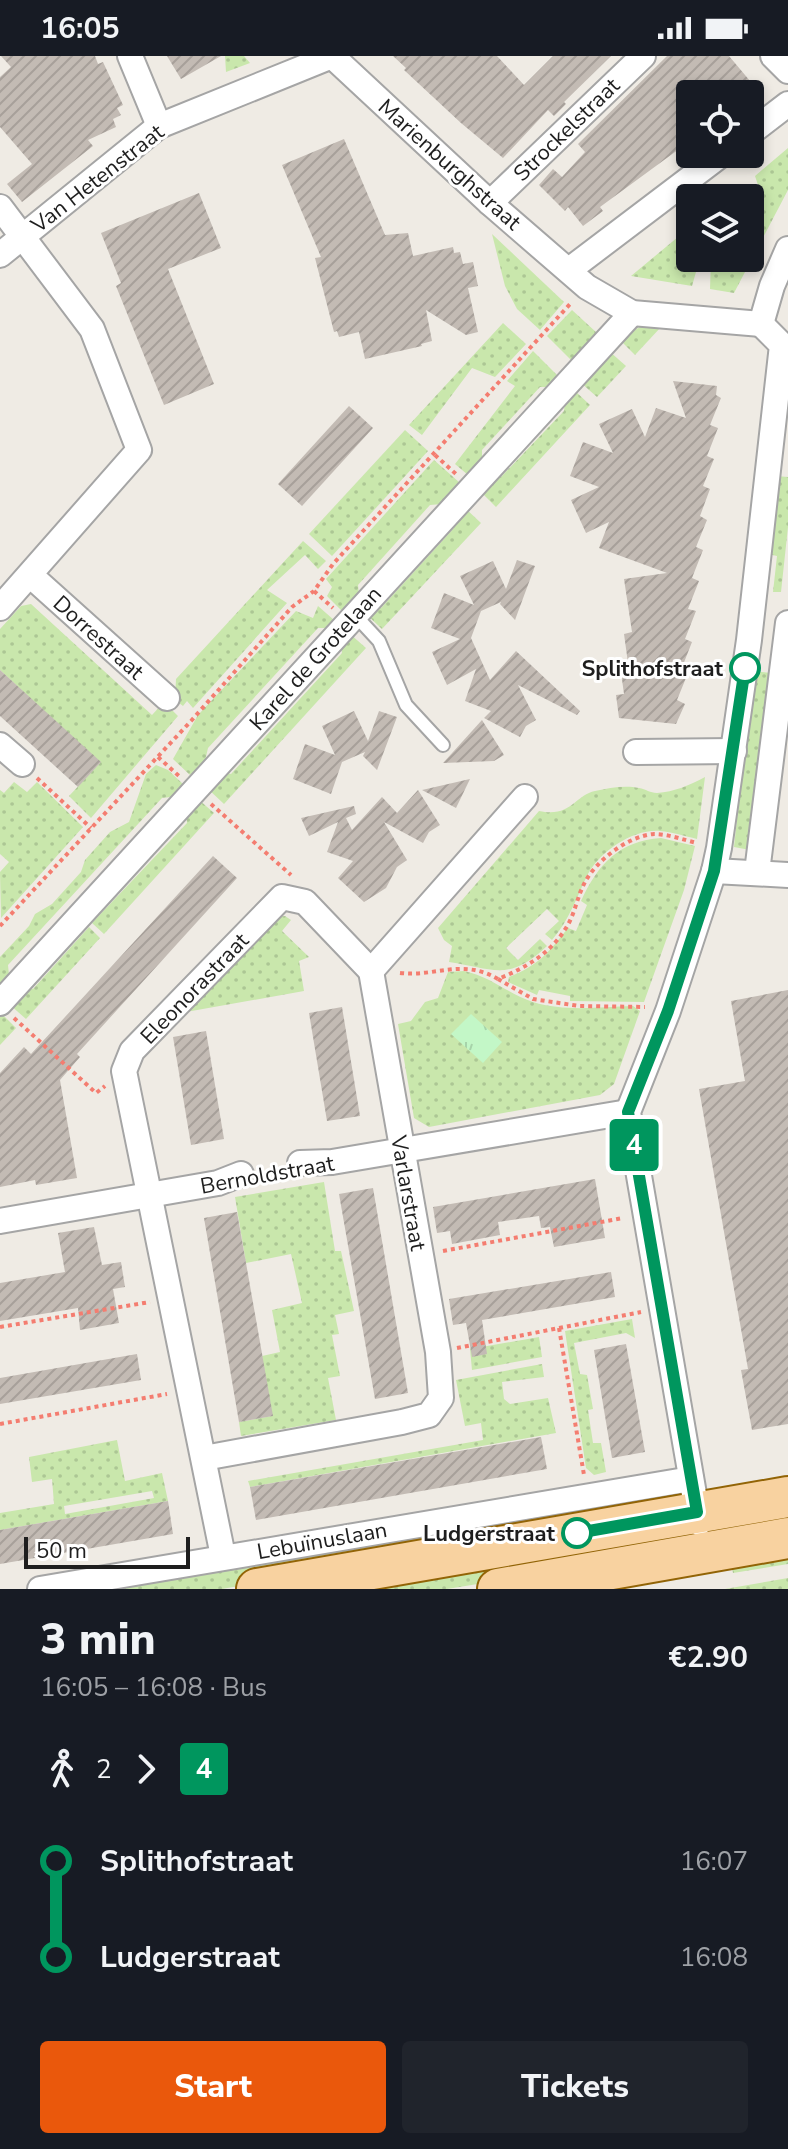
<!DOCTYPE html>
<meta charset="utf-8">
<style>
body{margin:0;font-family:"Nunito Sans",sans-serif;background:#20242c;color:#f1f3f6;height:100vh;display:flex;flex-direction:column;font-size:30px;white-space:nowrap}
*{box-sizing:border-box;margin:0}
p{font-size:26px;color:#9ea1a6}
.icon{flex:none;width:44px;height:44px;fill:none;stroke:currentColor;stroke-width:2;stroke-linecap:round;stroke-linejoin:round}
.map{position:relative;height:1533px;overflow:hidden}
.sheet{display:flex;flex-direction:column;background:#171b24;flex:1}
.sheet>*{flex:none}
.badge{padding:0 16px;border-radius:6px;font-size:28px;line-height:52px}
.controls{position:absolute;left:676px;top:24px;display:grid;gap:16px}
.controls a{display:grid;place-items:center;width:88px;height:88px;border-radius:8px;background:#171b24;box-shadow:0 4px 12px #0003;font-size:40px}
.scale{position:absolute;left:24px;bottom:20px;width:166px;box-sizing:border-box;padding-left:8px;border:4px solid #1e1e1e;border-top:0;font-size:22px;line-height:28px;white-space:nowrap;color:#1e1e1e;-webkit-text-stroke:6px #fff;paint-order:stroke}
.map>.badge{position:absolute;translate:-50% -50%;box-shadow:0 0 0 4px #fff}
.legs{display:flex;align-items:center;gap:12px;height:88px;padding:0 40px;font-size:26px}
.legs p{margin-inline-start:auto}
.headline{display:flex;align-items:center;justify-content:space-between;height:136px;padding:0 40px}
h1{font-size:44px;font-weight:800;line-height:60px}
.button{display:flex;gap:16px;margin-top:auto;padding:16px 40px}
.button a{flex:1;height:92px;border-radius:8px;background:#ea580c;color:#fff;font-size:32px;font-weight:800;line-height:92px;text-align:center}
.button a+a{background:#20242c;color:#f1f3f6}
ul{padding:0 40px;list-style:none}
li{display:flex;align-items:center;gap:28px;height:96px;font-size:30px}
li i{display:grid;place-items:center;width:12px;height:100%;margin:0 10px;background:currentColor}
li i::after{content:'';width:20px;height:20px;margin:-10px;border:6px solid;border-radius:50%;background:#171b24}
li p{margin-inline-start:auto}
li:first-child i{background:linear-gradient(#0000 50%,currentColor 0)}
li:last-child i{background:linear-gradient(currentColor 50%,#0000 0)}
.status{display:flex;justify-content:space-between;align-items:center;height:56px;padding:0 40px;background:#171b24;direction:ltr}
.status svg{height:22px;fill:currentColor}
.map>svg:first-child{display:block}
.grass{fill:url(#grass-dots);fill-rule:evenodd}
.park{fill:url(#park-tufts)}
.building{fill:url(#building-hatch)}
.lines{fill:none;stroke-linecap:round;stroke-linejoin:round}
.lane-casing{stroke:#a5a5a5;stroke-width:16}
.street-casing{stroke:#a5a5a5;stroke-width:28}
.primary-casing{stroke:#926406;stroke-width:44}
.path{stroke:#f47d70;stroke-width:4;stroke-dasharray:4 4;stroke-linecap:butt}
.lane{stroke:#fff;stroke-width:12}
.street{stroke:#fff;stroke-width:24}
.primary{stroke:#f8d2a0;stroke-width:40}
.line-1-casing{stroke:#fff;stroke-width:18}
.line-1{stroke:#00965e;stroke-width:12}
.stop-1-dot{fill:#fff;stroke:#00965e;stroke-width:4}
.labels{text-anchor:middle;stroke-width:6;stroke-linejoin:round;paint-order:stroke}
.street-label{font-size:22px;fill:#1e1e1e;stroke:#fff}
.stop-label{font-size:22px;font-weight:bold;fill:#1e1e1e;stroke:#fff;text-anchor:end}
</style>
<div class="status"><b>16:05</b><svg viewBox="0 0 49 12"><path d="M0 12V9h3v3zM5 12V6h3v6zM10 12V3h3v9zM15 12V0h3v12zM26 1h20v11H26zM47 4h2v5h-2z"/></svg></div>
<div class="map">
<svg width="788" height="1533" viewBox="0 0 788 1533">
<defs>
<pattern id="grass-dots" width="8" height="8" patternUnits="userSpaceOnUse" patternTransform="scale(2)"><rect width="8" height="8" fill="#c9e7ac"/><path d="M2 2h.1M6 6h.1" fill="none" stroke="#acc694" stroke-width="1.8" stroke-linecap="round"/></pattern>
<pattern id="park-tufts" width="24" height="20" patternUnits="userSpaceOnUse" patternTransform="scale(2)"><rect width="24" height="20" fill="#c3f7c7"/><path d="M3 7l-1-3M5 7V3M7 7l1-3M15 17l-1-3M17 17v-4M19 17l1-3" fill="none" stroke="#a7d3aa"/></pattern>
<pattern id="building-hatch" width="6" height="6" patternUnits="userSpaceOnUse" patternTransform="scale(2)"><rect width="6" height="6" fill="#c3bbb4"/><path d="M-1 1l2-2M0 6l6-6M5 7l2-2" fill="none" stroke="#a7a09a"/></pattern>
</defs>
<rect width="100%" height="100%" fill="#efebe4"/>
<g class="grass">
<path d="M225,0H244L250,7L226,16Z"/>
<path d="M788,92V134L734,237L710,233L711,202H750V142H738V139L758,129L755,120Z"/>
<path d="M690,171V202H700L692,230L631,220Z"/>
<path d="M492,178L564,246L540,274L517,253L505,230Z"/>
<path d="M572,254L597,277L572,305L547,280Z"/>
<path d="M503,267L526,288L495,321L472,312L422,379L409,369Z"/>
<path d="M641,270L661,271L635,299L620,284Z"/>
<path d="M533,295L558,320L551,331H540L482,394V406L468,419L455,408L515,330L507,325Z"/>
<path d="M609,295L626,310L597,341L580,326Z"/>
<path d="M574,334L590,349L496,451L481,436L496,419L501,421L564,355L565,345Z"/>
<path d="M405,374L428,395L332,500L309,478Z"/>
<path d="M434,404L460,427L442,448L430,449L358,529L359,539L342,555L327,540L332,531L326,523Z"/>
<path d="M776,420L788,421V471L781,536H773L777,500L768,498Z"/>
<path d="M465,452L481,467L382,573L366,558L376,549L381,552L454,472L452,468Z"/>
<path d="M303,485L326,505L318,513L305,499L267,534L287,547L193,652L187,645L183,650L175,644L176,623Z"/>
<path d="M31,548L152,659L164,646L178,660L91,762L69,740L100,707L0,614V573L21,550Z"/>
<path d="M318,550L334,564L328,572H318L208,692L205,705L190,719L173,703L198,659L296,555L313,562Z"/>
<path d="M349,577L366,592L224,748L207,732L223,716L231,718L342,597L341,589Z"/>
<path d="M753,615L771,617L750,794L734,791Z"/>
<path d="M156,709L168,714L183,728L171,741L162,742L8,909L9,919L0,929V901L29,870L35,858L52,848L81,816L85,804L110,776L129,766L146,718Z"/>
<path d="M705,721L697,783C685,780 672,776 660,775C633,773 601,795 588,818C577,840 569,865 552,884L545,878L559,865L547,853L506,892L518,904L540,883L547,890C509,926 494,913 449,906L452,890L444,884L438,872L539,755C571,762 575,739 595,735C609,732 625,729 639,732C646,733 650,737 657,737C674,736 690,729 705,721Z"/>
<path d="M14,726L27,736L37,726L83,771L1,862L0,816L9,806L0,798V734L4,737Z"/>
<path d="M198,743L214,757L104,878L92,867L187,767L186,757Z"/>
<path d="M661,782L695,790L684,834L644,946L570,945V940L539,934L537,939L508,926L509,921C539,909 548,897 568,872L576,875L587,849L581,845C598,808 619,785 661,782Z"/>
<path d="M285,860L291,864L282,875L309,901L299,905L304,935L186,956L277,861Z"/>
<path d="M89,871L100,882L26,963L9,948L22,933H33Z"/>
<path d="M464,915C492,921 508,938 533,946C565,956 600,951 633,950L640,955L614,1028L600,1039L429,1071L414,1062L398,968L411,965L425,946L438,942L448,916Z"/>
<path d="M2,958L16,972L0,989V959Z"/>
<path d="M324,1126L335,1195H341L354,1255L335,1259L339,1278L332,1279L340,1320L328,1322L336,1364L241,1380L239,1366L272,1360L262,1300L280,1296L272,1254L302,1247L291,1198L246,1207L235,1141Z"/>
<path d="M632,1263L635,1282L626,1277L574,1287L580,1318L587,1319L593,1353L588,1354L593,1387H601L606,1416L594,1419L586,1412L565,1275Z"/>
<path d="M539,1281L542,1301L472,1314L470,1293Z"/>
<path d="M542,1308L544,1321L502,1326L504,1343L510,1348L548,1342L556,1377L250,1431L248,1425L483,1384L481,1367L465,1370L456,1324Z"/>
<path d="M117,1384L125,1425L162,1417L168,1445L0,1474V1457L54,1448L52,1423L32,1426L29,1401ZM152,1435L154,1442L65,1458L64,1450Z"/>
<path d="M575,1451L577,1462L528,1480L222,1533H118L119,1530Z"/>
<path d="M661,1471L666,1497L447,1533H307Z"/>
<path d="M788,1491V1508L733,1517L730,1502Z"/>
<path d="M788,1522V1533H725Z"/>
</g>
<path class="park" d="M471,958L502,986L483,1007L451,978Z"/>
<g class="building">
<path d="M1,0H95L98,8L103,6L123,49L117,52L121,59L113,63L116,71L88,84L93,90L22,146L7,128L32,108L0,71V21L11,11Z"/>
<path d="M167,0H221L181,23Z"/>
<path d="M393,0H497L524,29L553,0H611L564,46L566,48L554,60L548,54L503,102L461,67L404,14L406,12Z"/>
<path d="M667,0H729L761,38H690V85L600,151L603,155L583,170L568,151L565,155L539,129L553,113L562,121L585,96L578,88Z"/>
<path d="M344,83L385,179L408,177L413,200L453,191L454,197L460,196L463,208L473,206L478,230L468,232L478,276L466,279L426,254L432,285L421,288L422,290L365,303L359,276L339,281L337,275L334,276L315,202L321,201L282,109Z"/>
<path d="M199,137L221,192L168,213L214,328L164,349L116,230L121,227L101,177Z"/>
<path d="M673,325L717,330L716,339L721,342L710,369L718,372L707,400L714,403L703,430L710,433L700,460L707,464L696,491L703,494L692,522L699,525L688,553L696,555L685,583L692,586L681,614L688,617L677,644L685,648L676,668L619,662L616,639L624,638L620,609L628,607L624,578L632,576L624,523L667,517L599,492L609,466L586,477L571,444L599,431L570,420L583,386L613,397L599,368L632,353L645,381L656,352L686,362Z"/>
<path d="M349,350L373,372L302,450L278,428Z"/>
<path d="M517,504L535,510L515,564L500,548L501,546L481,555L471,582L490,624L516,595L580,655L577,659L518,629L536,664L526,670L520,681L484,662L491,655L465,645L476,613L447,629L432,596L460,583L431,572L444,537L474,549L460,520L493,505L506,533Z"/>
<path d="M0,614L101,706L78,731L0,660Z"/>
<path d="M354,655L368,685L379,655L397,661L377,714L363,700L365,696L342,706L331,738L293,723L305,688L335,699L322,670Z"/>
<path d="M482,664L504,699L494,705L443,707Z"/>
<path d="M470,723L456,752L422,734Z"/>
<path d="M418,734L440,769L429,776L423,787L384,766L407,804L397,811L386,832L364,846L338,822L353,805L327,796L338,766L309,780L301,762L354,750L356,758L346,762L352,774L382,741L397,757Z"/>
<path d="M213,800L237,822L77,998L80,1001L60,1024L77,1122L36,1129L35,1124L0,1131V1017L24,991L31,998Z"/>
<path d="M788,934V1368L752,1374L741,1314L748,1313L699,1033L745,1025L731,945Z"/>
<path d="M342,951L360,1060L327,1065L309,957Z"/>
<path d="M206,975L224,1083L191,1089L173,981Z"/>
<path d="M595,1123L605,1182L554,1191L550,1171L541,1172L539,1160L498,1166L500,1179L452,1188L450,1175L437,1177L433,1151Z"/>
<path d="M373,1132L408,1337L375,1343L339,1138Z"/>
<path d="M237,1156L273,1360L239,1366L204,1162Z"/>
<path d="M94,1171L102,1209L121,1206L125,1231L113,1233L119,1267L80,1274L78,1252L0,1265V1227L65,1216L58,1177Z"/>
<path d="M611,1216L615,1241L482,1264L487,1298L472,1301L466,1267L453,1269L449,1243Z"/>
<path d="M626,1288L645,1396L612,1402L594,1294Z"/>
<path d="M137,1298L141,1324L0,1348V1322Z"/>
<path d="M541,1381L547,1413L256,1464L250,1431Z"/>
<path d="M168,1445L173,1478L0,1508V1474Z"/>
</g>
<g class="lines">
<defs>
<path id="lane" d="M354,558L379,585L406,649L443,689"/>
<g id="street">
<path d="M130,0L159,70"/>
<path d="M332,0L490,147L587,231L632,257L761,268"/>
<path d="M773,0L788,15"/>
<path d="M750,77L788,48"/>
<path d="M490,147L643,0"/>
<path d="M0,151L92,273L139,394L0,552"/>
<path d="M0,199L159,70L332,0"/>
<path d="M569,214L722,98"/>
<path d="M761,268L772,230L788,193"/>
<path d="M30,519L167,642"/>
<path d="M0,689L22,708"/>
<path d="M636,696L734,695"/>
<path d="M714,815L788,819"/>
<path d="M757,816L788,567"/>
<path d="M371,915L525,741"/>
<path d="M0,947L632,257"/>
<path d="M300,1107L332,1106L628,1056"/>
<path d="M0,1165L218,1127L241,1118"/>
<path d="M204,1402L402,1366L429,1359L441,1342L438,1296L371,915"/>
<path d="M699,1467L628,1056L668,955L714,815L719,792L749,584L782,289L761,268"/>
<path d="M223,1500L124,1015L132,995L282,841L305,846L371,915"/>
<path d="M40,1533L691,1423"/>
</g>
<g id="primary">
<path d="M257,1533L788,1441"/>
<path d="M498,1533L788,1482"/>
</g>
</defs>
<use href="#lane" class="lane-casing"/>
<use href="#street" class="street-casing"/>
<use href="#primary" class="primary-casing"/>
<g class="path">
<path d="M435,399L457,419"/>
<path d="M314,535L333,552"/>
<path d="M158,701L180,721"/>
<path d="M37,722L91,772"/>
<path d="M211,748L291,819"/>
<path d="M0,870L191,665L292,551L314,535L333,508L571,247"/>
<path d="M400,917C436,921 462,902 498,923C525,912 550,898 566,872C575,858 577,841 585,826C597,804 628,780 654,778C668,778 684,784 697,787"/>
<path d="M498,923L533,943L579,950L645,951"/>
<path d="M14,962L96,1037L105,1030"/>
<path d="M443,1195L623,1162"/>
<path d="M0,1271L150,1246"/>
<path d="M559,1272L584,1419"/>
<path d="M457,1292L641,1256"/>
<path d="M0,1368L167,1338"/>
</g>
<use href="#lane" class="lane"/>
<use href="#street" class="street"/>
<use href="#primary" class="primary"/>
</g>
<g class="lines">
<defs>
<path id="line-1" d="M577,1477L697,1456L628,1056L668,955L714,815L745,612"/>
</defs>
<use href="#line-1" class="line-1-casing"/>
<use href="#line-1" class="line-1"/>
</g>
<g class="stop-1-dot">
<circle cx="745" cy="612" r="14"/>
<circle cx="577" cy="1477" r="14"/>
</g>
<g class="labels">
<g class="street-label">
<text transform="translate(566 73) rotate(-44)" y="8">Strockelstraat</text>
<text transform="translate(450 108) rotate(42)" y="8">Marienburghstraat</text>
<text transform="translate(97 122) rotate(-38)" y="8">Van Hetenstraat</text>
<text transform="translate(99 581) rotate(42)" y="8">Dorrestraat</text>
<text transform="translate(315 602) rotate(-48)" y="8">Karel de Grotelaan</text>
<text transform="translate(194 932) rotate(-46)" y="8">Eleonorastraat</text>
<text transform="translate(267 1118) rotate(-10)" y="8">Bernoldstraat</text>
<text transform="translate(409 1137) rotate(80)" y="8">Varlarstraat</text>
<text transform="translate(322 1484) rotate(-10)" y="8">Lebuïnuslaan</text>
</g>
<g class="stop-label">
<text x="723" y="620">Splithofstraat</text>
<text x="555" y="1485">Ludgerstraat</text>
</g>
</g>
</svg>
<div class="controls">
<a><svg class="icon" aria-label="locate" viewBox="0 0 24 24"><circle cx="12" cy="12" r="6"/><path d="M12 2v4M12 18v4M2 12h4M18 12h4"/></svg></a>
<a><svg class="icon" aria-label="layers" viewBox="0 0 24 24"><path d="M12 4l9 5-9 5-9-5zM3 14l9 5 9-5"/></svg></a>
</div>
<div class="scale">50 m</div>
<b class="badge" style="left:634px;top:1089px;background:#00965e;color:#fff">4</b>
</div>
<section class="sheet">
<div class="headline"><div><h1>3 min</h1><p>16:05 – 16:08 · Bus</p></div><b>€2.90</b></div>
<div class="legs"><svg class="icon" aria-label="walk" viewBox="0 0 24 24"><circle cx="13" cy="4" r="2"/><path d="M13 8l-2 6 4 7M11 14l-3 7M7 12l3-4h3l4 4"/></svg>2<svg class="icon" aria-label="forward" viewBox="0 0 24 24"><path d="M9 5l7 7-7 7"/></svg><b class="badge" style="background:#00965e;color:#fff">4</b></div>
<ul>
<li><i style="color:#00965e"></i><b>Splithofstraat</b><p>16:07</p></li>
<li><i style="color:#00965e"></i><b>Ludgerstraat</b><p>16:08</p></li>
</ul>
<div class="button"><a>Start</a><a>Tickets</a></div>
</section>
